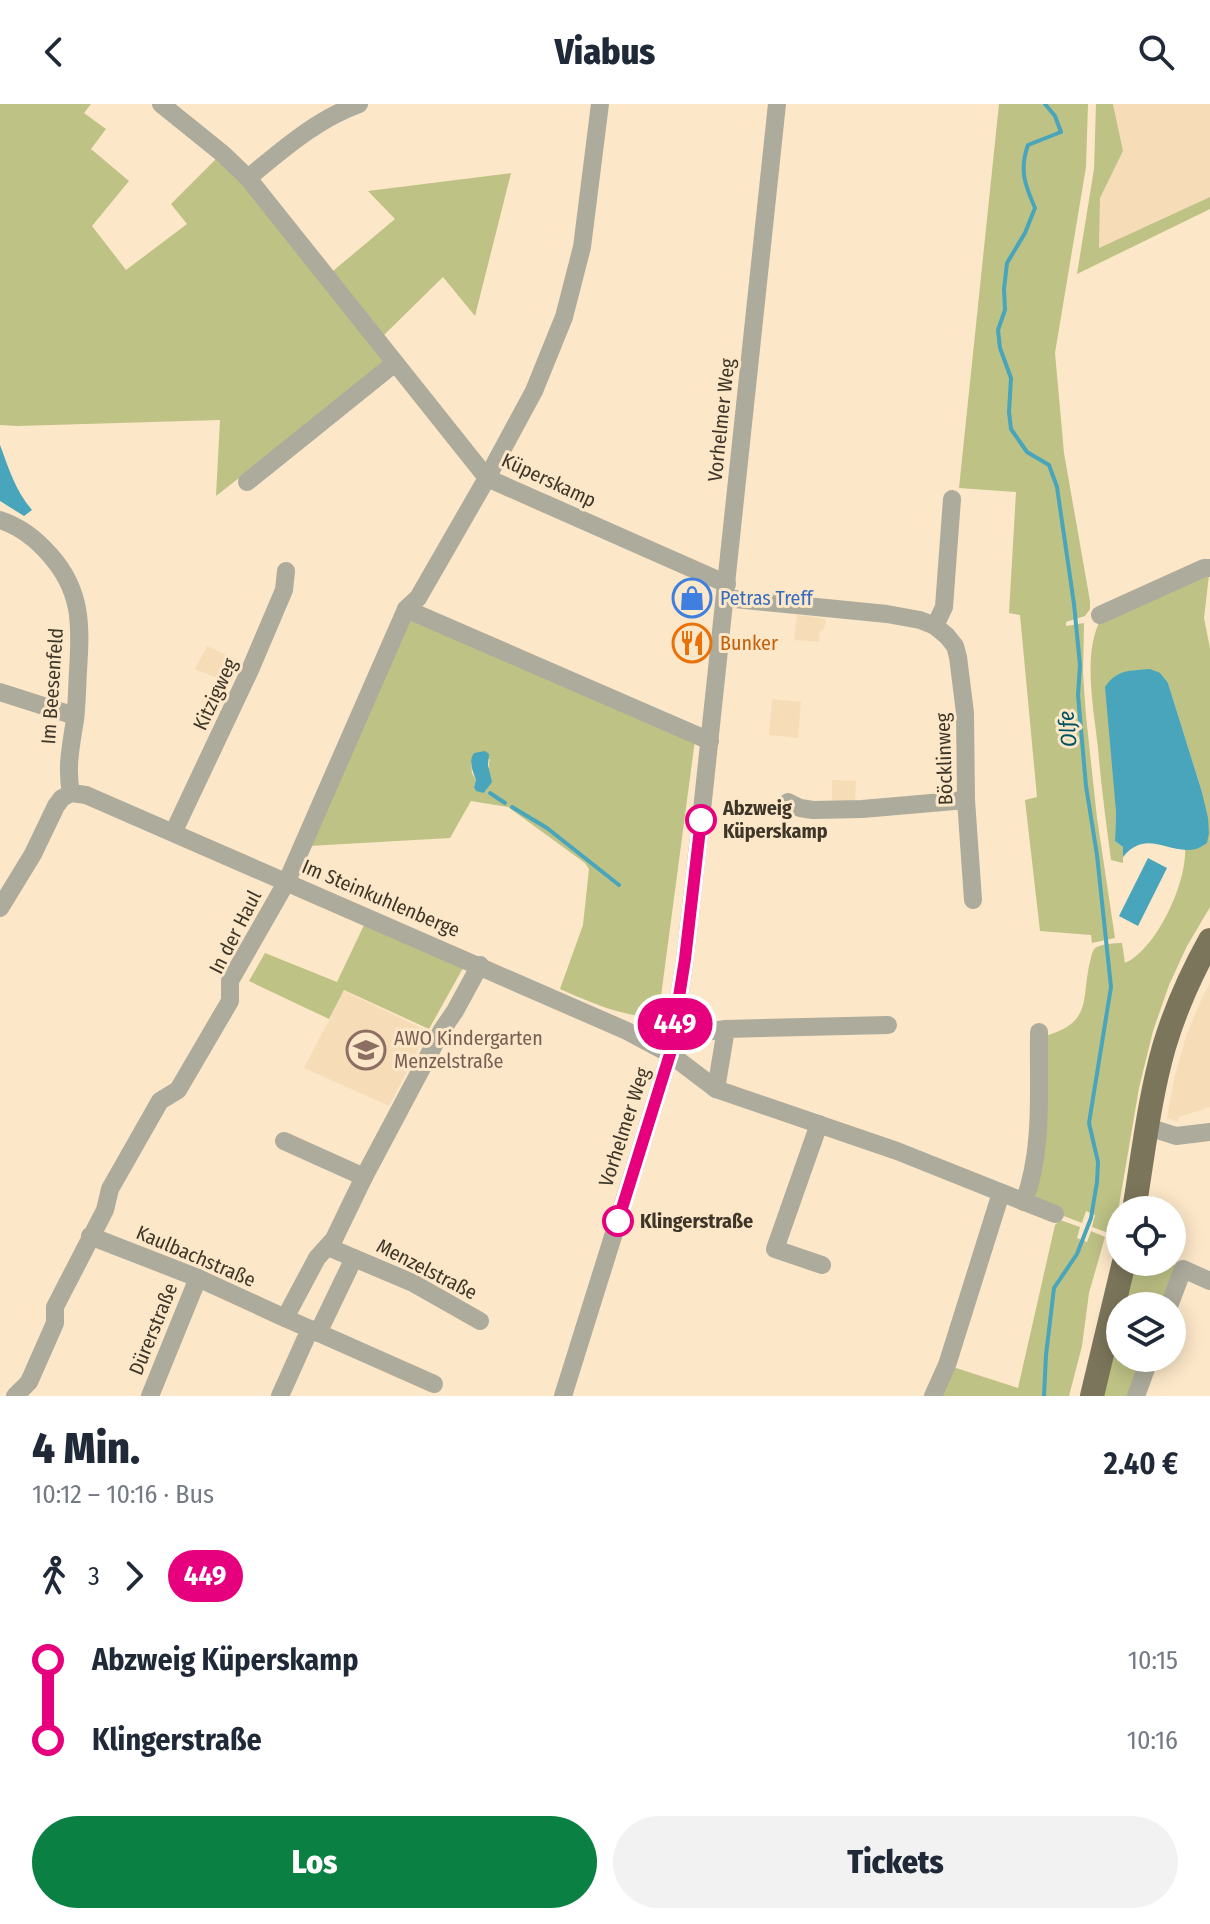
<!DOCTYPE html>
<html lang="de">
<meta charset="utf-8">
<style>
body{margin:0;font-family:"Fira Sans Condensed",sans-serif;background:#f2f2f3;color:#1f2937;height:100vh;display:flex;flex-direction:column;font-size:30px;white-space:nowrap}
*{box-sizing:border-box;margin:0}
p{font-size:26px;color:#747a83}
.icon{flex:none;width:44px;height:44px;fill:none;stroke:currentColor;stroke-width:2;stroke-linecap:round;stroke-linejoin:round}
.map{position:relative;height:1292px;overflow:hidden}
.sheet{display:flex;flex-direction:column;background:#fff;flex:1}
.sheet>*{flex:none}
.badge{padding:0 16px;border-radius:26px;font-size:28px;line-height:52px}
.tools{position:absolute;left:1106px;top:1092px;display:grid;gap:16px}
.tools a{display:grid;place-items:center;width:80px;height:80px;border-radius:50%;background:#fff;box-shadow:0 4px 20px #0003;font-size:40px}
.map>.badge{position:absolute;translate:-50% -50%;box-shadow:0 0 0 4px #fff}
.legs{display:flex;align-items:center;gap:12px;height:88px;padding:0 32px;font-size:26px}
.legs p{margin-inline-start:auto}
.overview{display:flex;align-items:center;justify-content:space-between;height:136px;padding:0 32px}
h1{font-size:44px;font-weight:800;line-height:60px}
.button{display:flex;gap:16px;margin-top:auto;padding:16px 32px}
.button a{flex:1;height:92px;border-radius:48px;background:#0b8043;color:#fff;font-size:32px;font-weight:800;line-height:92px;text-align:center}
.button a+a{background:#f2f2f3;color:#1f2937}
ul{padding:0 32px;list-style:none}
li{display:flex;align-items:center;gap:28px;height:80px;font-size:30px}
li i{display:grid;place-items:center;width:12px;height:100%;margin:0 10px;background:currentColor}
li i::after{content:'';width:20px;height:20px;margin:-10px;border:6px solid;border-radius:50%;background:#fff}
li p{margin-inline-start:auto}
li:first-child i{background:linear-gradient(#0000 50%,currentColor 0)}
li:last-child i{background:linear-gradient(currentColor 50%,#0000 0)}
header{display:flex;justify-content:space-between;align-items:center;height:104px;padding:0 32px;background:#fff;font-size:36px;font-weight:800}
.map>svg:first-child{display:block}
.built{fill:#f7ddb7}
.green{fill:#bec285;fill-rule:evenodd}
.water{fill:#49a5bb}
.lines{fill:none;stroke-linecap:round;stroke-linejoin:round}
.stream{stroke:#49a5bb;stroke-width:4}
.minor{stroke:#adab9c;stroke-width:18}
.major{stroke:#7b765b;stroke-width:24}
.line-1-casing{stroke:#fff;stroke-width:18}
.line-1{stroke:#e6007e;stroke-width:12}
.stop-1-dot{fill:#fff;stroke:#e6007e;stroke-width:4}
.labels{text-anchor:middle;stroke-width:6;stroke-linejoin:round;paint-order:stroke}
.street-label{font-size:20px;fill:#3e3629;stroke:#fce7c8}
.shop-label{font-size:20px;fill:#366cbe;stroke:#fce7c8;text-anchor:start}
.food-label{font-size:20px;fill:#c56008;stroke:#fce7c8;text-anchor:start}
.stop-label{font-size:20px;font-weight:bold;fill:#3e3629;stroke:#fce7c8;text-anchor:start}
.education-label{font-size:20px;fill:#785e54;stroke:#fce7c8;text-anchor:start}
.water-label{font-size:22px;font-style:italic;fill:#005363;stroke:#fce7c8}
</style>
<header><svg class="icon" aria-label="back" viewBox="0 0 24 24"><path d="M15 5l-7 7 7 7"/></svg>Viabus<svg class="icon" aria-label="search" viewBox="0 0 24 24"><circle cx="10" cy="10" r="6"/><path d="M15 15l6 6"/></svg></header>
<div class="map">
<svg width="1210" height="1292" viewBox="0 0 1210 1292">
<rect width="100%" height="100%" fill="#fce7c8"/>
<g class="built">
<path d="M1113,0H1210V93L1099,144L1100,94L1123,47Z"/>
<path d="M797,511L826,515L824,525L820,527L819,538L794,536Z"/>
<path d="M207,542L242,558L230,579L195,565Z"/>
<path d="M772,595L801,598L798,634L769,631Z"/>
<path d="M832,676L856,677L855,699H832Z"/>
<path d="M1210,879V1003L1179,1013L1178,1018L1167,1014L1174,975L1186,932L1202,894Z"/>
<path d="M344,887L428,927L389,1002L304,964Z"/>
</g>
<g class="green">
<path d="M0,0H91L84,9L106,25L91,45L129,77L92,122L126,166L187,120L171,100L216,55L240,77L386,259L216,392L220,316L17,322L0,321Z"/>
<path d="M999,0H1088L1086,63L1055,249L1064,349L1090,497V505L1085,512L1066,518V522L1084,519L1083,569L1086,612L1097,714L1115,834L1092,839L1091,831L1040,827L1025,696L1037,693L1020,511L1009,509L1016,388L959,384Z"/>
<path d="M1096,0H1113L1123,47L1100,94L1099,144L1210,93V105L1077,170L1094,65Z"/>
<path d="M511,69L475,212L443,173L384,231L333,167L395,115L368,87Z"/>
<path d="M1209,471L1204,514L1210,544V803L1187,842L1169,881L1153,927L1139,984L1114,1131L1092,1123L1095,1111L1086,1107L1082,1119L1061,1111L1035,1096L1045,932C1095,918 1080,893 1091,854C1092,849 1093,845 1097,843C1103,840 1115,839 1122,839L1125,859C1157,845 1187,778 1185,745H1196L1209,729L1202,688L1168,579L1116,707L1115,737L1123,743V759L1111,756C1106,718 1101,681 1098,644C1094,606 1082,549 1101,515Z"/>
<path d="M410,511L695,636L659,907L656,913C622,913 590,898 560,885L583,821L589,765L585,759L508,703L471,697L450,734L309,742ZM490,655C486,667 495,678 484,689L474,683L476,676L472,669L471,658Z"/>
<path d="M364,821L463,864L429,925L344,886L329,915L249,877L265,849L337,878Z"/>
<path d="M1060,1116L1080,1123L1077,1134L1087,1138L1091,1127L1105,1133L1089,1189L1082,1242L1069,1292H937L950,1262L1018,1284L1055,1121Z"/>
<path d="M1134,1158H1172L1177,1163L1163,1202H1124Z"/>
<path d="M1120,1219V1254H1144L1130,1292H1102Z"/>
</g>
<g class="water">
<path d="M0,341C9,365 15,386 32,406L24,412L0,397Z"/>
<path d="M1150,565L1160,569L1168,579L1202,688L1208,714L1209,729L1207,739C1206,740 1197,745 1196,745C1167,751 1147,724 1123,753V743L1115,737L1116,707L1105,583C1117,565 1130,567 1150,565Z"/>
<path d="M485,647L489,650L488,661L492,678L484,689L476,687L474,683L476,676C473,667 468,658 474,649Z"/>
<path d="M1148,754L1167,764L1138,822L1119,812Z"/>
</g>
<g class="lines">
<g class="stream">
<path d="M490,689L505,699"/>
<path d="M512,703L547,724L619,781"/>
<path d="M1044,1292L1046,1251L1054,1184L1077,1150L1091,1114L1097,1078L1098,1058L1089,1019L1111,883L1097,751L1086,682L1078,591L1080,561L1074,500L1057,383L1049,361L1027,348L1011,325L1009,308L1011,274L1000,244L998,226L1005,206L1004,185L1007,159L1025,129L1035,104C1025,81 1019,66 1028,41L1061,28L1055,12L1045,0"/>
</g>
<g class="minor">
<path d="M161,0L223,50L248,74L487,374L727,480"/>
<path d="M248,74C282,46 317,15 359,0"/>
<path d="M247,378L395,259"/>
<path d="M0,416C19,422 37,436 50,451C82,487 81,521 78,567C77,583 77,600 75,616C71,641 66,664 71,689"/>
<path d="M725,494L887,510L920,516L935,522L947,532L955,542L958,553L965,609L966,696L973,796"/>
<path d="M406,505L710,637"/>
<path d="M1100,511L1204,464H1210"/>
<path d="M935,522L944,503L952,395"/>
<path d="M0,588L75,612"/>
<path d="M71,689L86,691L627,927L670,950L716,985L897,1047L1055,1110"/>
<path d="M788,698L800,704L813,706L862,705L966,696"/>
<path d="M174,727L250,566L284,486L286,467"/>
<path d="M0,804L33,750L56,702L62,694L71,689"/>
<path d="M670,950L691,930L726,925"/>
<path d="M716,985L726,925L888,921"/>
<path d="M819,1020L775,1145L822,1161"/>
<path d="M1148,1023L1176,1032L1210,1028"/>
<path d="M284,1037L364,1073"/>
<path d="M1024,1098C1044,1044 1038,984 1039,928"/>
<path d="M90,1132L198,1174L285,1214"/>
<path d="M328,1143L413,1179L480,1217"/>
<path d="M1169,1202L1183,1165L1210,1177"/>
<path d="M310,1225L434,1280"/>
<path d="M318,1229L354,1154"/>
<path d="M15,1292L29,1278L55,1219V1203L105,1106L110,1085L160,997L178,986L230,897V877L287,777L406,505L418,494L487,374L534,287L564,213L582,143L600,0"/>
<path d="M150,1292L198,1174"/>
<path d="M280,1292L310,1225L285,1214L317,1154L334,1135L364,1073L442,926L455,907L480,861"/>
<path d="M563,1292L670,950L685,855L702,706L777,0"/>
<path d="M933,1292L947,1261L1001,1089"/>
<path d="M1136,1292L1150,1254"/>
</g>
<g class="major">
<path d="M1134,1106C1143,1052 1149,996 1164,943C1175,906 1191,870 1210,836"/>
<path d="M1092,1292L1124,1158"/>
</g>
</g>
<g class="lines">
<defs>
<path id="line-1" d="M618,1117L670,950L685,855L701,716"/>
</defs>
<use href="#line-1" class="line-1-casing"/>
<use href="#line-1" class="line-1"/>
</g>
<defs>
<symbol id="shop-ring" viewBox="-11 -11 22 22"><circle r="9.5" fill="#fce7c8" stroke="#3f7fe0" stroke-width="1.5"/><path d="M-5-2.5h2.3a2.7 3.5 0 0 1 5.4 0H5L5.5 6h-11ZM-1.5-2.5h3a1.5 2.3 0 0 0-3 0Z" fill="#3f7fe0"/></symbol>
<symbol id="restaurant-ring" viewBox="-11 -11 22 22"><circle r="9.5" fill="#fce7c8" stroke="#e8710a" stroke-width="1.5"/><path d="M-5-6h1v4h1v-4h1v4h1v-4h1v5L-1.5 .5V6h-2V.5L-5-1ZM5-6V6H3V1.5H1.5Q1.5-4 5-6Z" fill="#e8710a"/></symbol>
<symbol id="school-ring" viewBox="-11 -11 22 22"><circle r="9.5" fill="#fce7c8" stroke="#8d6e63" stroke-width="1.5"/><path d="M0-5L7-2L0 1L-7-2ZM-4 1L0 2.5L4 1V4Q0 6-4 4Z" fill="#8d6e63"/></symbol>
</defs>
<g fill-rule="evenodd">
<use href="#shop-ring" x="670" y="472" width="44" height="44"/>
<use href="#restaurant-ring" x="670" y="517" width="44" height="44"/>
<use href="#school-ring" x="344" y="924" width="44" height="44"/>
</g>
<g class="stop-1-dot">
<circle cx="701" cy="716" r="14"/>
<circle cx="618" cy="1117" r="14"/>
</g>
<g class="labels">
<g class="street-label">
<text transform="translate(721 316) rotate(-84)" y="7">Vorhelmer Weg</text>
<text transform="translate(549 376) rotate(25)" y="7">Küperskamp</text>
<text transform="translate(52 582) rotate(-86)" y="7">Im Beesenfeld</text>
<text transform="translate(215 590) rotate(-65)" y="7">Kitzigweg</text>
<text transform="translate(944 655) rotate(-92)" y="7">Böcklinweg</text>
<text transform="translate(381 794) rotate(23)" y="7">Im Steinkuhlenberge</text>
<text transform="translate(235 828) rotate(-63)" y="7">In der Haul</text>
<text transform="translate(624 1023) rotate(-72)" y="7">Vorhelmer Weg</text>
<text transform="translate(196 1152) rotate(23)" y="7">Kaulbachstraße</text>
<text transform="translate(427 1165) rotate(27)" y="7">Menzelstraße</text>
<text transform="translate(153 1225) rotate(-68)" y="7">Dürerstraße</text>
</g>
<g class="shop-label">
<text x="720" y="501">Petras Treff</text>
</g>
<g class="food-label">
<text x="720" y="546">Bunker</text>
</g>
<g class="stop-label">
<text x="723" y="711">Abzweig<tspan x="723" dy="23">Küperskamp</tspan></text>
<text x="640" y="1124">Klingerstraße</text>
</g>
<g class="education-label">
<text x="394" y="941">AWO Kindergarten<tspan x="394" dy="23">Menzelstraße</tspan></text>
</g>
<g class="water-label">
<text transform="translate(1067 625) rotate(-96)" y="8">Olfe</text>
</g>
</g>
</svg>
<div class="tools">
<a><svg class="icon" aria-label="locate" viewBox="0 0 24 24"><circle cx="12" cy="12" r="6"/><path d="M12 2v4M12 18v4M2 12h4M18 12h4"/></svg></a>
<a><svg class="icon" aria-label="layers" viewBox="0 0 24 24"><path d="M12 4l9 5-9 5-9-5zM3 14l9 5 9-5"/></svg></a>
</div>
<b class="badge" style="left:675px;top:920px;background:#e6007e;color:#fff">449</b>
</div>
<section class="sheet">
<div class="overview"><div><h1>4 Min.</h1><p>10:12 – 10:16 · Bus</p></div><b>2.40 €</b></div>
<div class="legs"><svg class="icon" aria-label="walk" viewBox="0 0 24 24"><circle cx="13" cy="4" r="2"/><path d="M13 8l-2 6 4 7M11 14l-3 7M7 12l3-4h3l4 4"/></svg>3<svg class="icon" aria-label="forward" viewBox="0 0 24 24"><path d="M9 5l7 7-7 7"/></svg><b class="badge" style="background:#e6007e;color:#fff">449</b></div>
<ul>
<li><i style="color:#e6007e"></i><b>Abzweig Küperskamp</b><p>10:15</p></li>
<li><i style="color:#e6007e"></i><b>Klingerstraße</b><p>10:16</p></li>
</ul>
<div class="button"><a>Los</a><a>Tickets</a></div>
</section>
